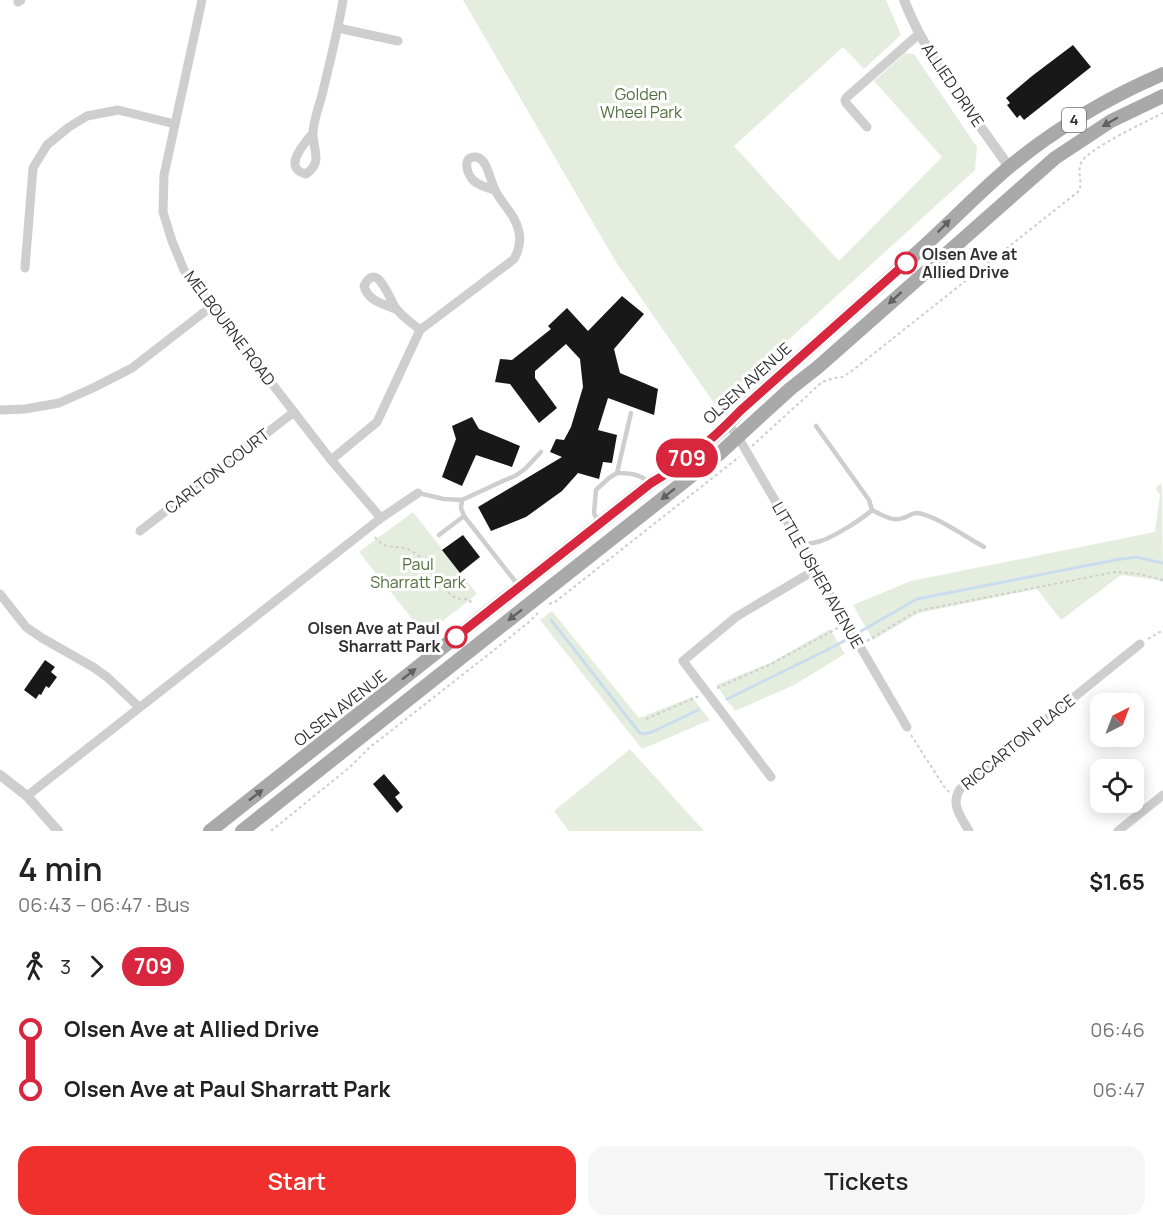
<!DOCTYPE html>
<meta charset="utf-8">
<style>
body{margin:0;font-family:Manrope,sans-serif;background:#f6f6f6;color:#222;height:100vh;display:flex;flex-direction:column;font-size:22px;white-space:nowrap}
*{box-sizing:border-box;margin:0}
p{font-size:20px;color:#767676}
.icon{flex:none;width:33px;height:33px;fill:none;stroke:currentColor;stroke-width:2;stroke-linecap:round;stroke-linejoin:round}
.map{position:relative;height:831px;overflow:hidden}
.details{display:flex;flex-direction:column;background:#fff;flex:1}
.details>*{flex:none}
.badge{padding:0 12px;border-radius:20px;font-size:21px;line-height:39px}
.needle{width:39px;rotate:42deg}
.fabs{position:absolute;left:1090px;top:693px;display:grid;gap:12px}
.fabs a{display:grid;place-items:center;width:54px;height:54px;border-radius:12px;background:#fff;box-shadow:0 3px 15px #0003;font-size:30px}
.map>.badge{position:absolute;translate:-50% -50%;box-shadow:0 0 0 3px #fff}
.legs{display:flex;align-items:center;gap:9px;height:66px;padding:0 18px;font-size:20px}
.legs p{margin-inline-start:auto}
.headline{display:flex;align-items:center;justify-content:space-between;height:102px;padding:0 18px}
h1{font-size:33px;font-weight:600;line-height:45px}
.button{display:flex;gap:12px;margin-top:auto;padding:12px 18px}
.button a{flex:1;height:69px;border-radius:18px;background:#ef302c;color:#fff;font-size:24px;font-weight:600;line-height:69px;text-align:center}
.button a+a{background:#f6f6f6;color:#222}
ul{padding:0 18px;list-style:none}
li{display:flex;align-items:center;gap:21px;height:60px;font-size:22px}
li i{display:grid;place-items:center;width:9px;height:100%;margin:0 8px;background:currentColor}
li i::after{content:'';width:15px;height:15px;margin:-8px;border:4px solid;border-radius:50%;background:#fff}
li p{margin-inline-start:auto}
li:first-child i{background:linear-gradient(#0000 50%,currentColor 0)}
li:last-child i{background:linear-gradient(currentColor 50%,#0000 0)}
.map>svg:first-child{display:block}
.green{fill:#e5eede}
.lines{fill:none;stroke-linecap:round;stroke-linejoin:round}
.stream{stroke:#caddef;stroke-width:3}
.building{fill:#181818}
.path{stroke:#cecece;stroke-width:2;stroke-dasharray:3 3;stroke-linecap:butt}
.service{stroke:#cecece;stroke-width:4.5}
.minor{stroke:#cecece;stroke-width:9}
.tertiary{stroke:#cecece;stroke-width:10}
.primary{stroke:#a9a9a9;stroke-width:14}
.oneway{fill:#616161}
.line-1-casing{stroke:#fff;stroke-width:14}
.line-1{stroke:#d7263d;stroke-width:9}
.stop-1-dot{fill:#fff;stroke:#d7263d;stroke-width:3}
.labels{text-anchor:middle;stroke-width:6;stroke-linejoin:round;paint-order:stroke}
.shield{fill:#fff;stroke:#6f6f6f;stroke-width:1.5}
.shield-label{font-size:15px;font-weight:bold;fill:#313131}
.street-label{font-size:16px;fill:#313131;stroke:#fff}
.park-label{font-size:16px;fill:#4f703b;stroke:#fff}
.stop-label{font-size:16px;font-weight:bold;fill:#313131;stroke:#fff;text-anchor:start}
</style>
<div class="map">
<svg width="1163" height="831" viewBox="0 0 1163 831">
<rect width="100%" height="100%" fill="#fff"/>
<g class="green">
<path d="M463,0H886L901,35L864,69L843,47L734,146L839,261L942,157L874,81L905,53L914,54L977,147L975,170L716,406L616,262Z"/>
<path d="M1162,483L1163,582L1152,579L1121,575L1061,620L1037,589L919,613L873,640L853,605L911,581L1155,532L1160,495L1155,488Z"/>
<path d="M413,512L477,594L425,635L359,552Z"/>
<path d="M552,611L639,718L692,697L710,720L642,749L540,620Z"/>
<path d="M830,629L845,654L794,685L735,711L716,685L772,662Z"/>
<path d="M630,749L704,831H569L554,811Z"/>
</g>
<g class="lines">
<g class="stream">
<path d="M551,620L639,732L642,734L652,732L698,710"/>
<path d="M727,699L835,646L917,599L1115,560L1136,557L1163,563"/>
</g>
</g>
<g class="building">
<path d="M1073,45L1091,67L1024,120L1020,115L1017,118L1007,105L1010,103L1006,98L1032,76Z"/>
<path d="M622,296L644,314L614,349L620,373L658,389L654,415L608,398L598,430L617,435L612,463L603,462L599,479L578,473L562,491L526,517L491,531L478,507L562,457L550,452L556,439L564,440L571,427L583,387L580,359L566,344L535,371V378L557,408L539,423L510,384L495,382L500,359L512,360L551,329L548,326L567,308L588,331Z"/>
<path d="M472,417L479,429L520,446L512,467L476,455L462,486L442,477L456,439L452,426Z"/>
<path d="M463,535L480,557L460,573L442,550Z"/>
<path d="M45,660L55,667L51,672L57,677L49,688L46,686L41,695L39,694L36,699L24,690Z"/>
<path d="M384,774L400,793L395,797L403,807L397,813L373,784Z"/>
</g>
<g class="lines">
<g class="path">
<path d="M972,248L967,253L978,272"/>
<path d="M752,446L822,382L834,378L843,377L853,370L1079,191C1083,182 1077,172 1081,163C1084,151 1149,120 1163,113"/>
<path d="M375,537C386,553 399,542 413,552C422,557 430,567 437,575C442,582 446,593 454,597C459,600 464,599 468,599L472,603"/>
<path d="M549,604L555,602L739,457"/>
<path d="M1148,639L1163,630"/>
<path d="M867,641L917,611L1115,572L1139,574L1163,580"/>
<path d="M717,688L771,664L838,628"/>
<path d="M646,719L699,696"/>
<path d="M911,735L945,788L949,792"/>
<path d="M271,831L350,767L369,748L484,658L529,622L538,613"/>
</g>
<g class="service">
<path d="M631,413L617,473C630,473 639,474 649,482"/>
<path d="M418,493L444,499L462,500"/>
<path d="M872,510C882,515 892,522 903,518C908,517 912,513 916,513C932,513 969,539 984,547"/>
<path d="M464,516L461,508L462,500L505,480L515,476L525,469L541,452"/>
<path d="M598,522L594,513L596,490L609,478L617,473"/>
<path d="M439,535L464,516L518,585"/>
<path d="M801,545C807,544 814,543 821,541C835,536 861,520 872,510L869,500L816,426"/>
</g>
<g class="minor">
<path d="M202,0L164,175L163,212L172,241L184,270L331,460L381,518"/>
<path d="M18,2L21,0"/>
<path d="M338,28L398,41"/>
<path d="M867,127L846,103L845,100L847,97L919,34"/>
<path d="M313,133C305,143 281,168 306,174C324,162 312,148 313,132C314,118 320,104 323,91C330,61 338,31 343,0"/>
<path d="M25,268L33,168L47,145L69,127L87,116L118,110L175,124"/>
<path d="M396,309C383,304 368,301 364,286C377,260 389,298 395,307C401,316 412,323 420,330"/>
<path d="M0,410L25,409L59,403L95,387L132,368L212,306"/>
<path d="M728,424L738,437L907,727"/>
<path d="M331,460L377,422L420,330L514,259C519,250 521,242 519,232C516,216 504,206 496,192C492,184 490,175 486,166C484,162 481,158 476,157C461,156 467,175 474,181C480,186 488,188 495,190"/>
<path d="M140,531L294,412"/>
<path d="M0,594L26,627L42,638L93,667L107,677L139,707"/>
<path d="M771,777L683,661L736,617L815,570"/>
<path d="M27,796L381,518L418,493"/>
<path d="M969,831C961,817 950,804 960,789L1140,644"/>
<path d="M1118,831L1163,795"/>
</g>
<g class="tertiary">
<path d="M904,0C927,60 973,114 1009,167"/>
<path d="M0,775L27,796L58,831"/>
</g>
<g class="primary">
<path d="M210,831L651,483C684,464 715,438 741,410C798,359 855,309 911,258C944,229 974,197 1008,168C1055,129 1107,98 1163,74"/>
<path d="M242,831L719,454L790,389L818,367L1055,158L1111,121L1163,96"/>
</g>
</g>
<defs><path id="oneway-solid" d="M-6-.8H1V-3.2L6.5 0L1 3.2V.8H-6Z" transform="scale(1.5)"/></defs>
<g class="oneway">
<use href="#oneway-solid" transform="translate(1110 122) rotate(150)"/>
<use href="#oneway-solid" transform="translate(944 226) rotate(-45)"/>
<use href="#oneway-solid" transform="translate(895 298) rotate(138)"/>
<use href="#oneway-solid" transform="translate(668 494) rotate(141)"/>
<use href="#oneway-solid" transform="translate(515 615) rotate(142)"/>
<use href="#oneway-solid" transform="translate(409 674) rotate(-38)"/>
<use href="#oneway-solid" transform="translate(256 795) rotate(-38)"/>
</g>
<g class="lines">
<defs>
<path id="line-1" d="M456,637L651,483C684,464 714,438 741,410L906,263"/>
</defs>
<use href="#line-1" class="line-1-casing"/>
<use href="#line-1" class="line-1"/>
</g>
<g class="stop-1-dot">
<circle cx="906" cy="263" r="10"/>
<circle cx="456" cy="637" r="10"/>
</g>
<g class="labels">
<rect class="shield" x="1062" y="108" width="24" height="24" rx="4.5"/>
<g class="shield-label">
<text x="1074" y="125">4</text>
</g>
<g class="street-label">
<text transform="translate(953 85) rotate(56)" y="6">ALLIED DRIVE</text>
<text transform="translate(230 328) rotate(53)" y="6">MELBOURNE ROAD</text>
<text transform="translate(747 383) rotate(-42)" y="6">OLSEN AVENUE</text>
<text transform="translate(217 471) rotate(-38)" y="6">CARLTON COURT</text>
<text transform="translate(818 575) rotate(60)" y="6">LITTLE USHER AVENUE</text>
<text transform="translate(340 708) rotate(-38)" y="6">OLSEN AVENUE</text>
<text transform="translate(1018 742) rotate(-39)" y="6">RICCARTON PLACE</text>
</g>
<g class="park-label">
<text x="641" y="100">Golden<tspan x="641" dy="18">Wheel Park</tspan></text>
<text x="418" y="570">Paul<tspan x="418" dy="18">Sharratt Park</tspan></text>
</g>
<g class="stop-label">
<text x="922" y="260">Olsen Ave at<tspan x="922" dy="18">Allied Drive</tspan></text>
<text x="440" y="634" text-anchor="end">Olsen Ave at Paul<tspan x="440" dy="18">Sharratt Park</tspan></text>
</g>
</g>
</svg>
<div class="fabs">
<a><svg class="needle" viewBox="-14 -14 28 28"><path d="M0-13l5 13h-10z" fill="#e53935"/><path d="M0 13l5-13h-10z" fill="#767676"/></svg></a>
<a><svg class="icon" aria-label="locate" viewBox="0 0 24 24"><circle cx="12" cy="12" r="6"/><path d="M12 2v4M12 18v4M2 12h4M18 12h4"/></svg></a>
</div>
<b class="badge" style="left:687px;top:458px;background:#d7263d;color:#fff">709</b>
</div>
<section class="details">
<div class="headline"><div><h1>4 min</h1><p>06:43 – 06:47 · Bus</p></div><b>$1.65</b></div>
<div class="legs"><svg class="icon" aria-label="walk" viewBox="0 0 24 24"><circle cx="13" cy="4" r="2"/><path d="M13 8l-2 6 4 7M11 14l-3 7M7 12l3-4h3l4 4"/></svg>3<svg class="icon" aria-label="forward" viewBox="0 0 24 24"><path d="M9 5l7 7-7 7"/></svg><b class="badge" style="background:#d7263d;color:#fff">709</b></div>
<ul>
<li><i style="color:#d7263d"></i><b>Olsen Ave at Allied Drive</b><p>06:46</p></li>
<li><i style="color:#d7263d"></i><b>Olsen Ave at Paul Sharratt Park</b><p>06:47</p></li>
</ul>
<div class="button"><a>Start</a><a>Tickets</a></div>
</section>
